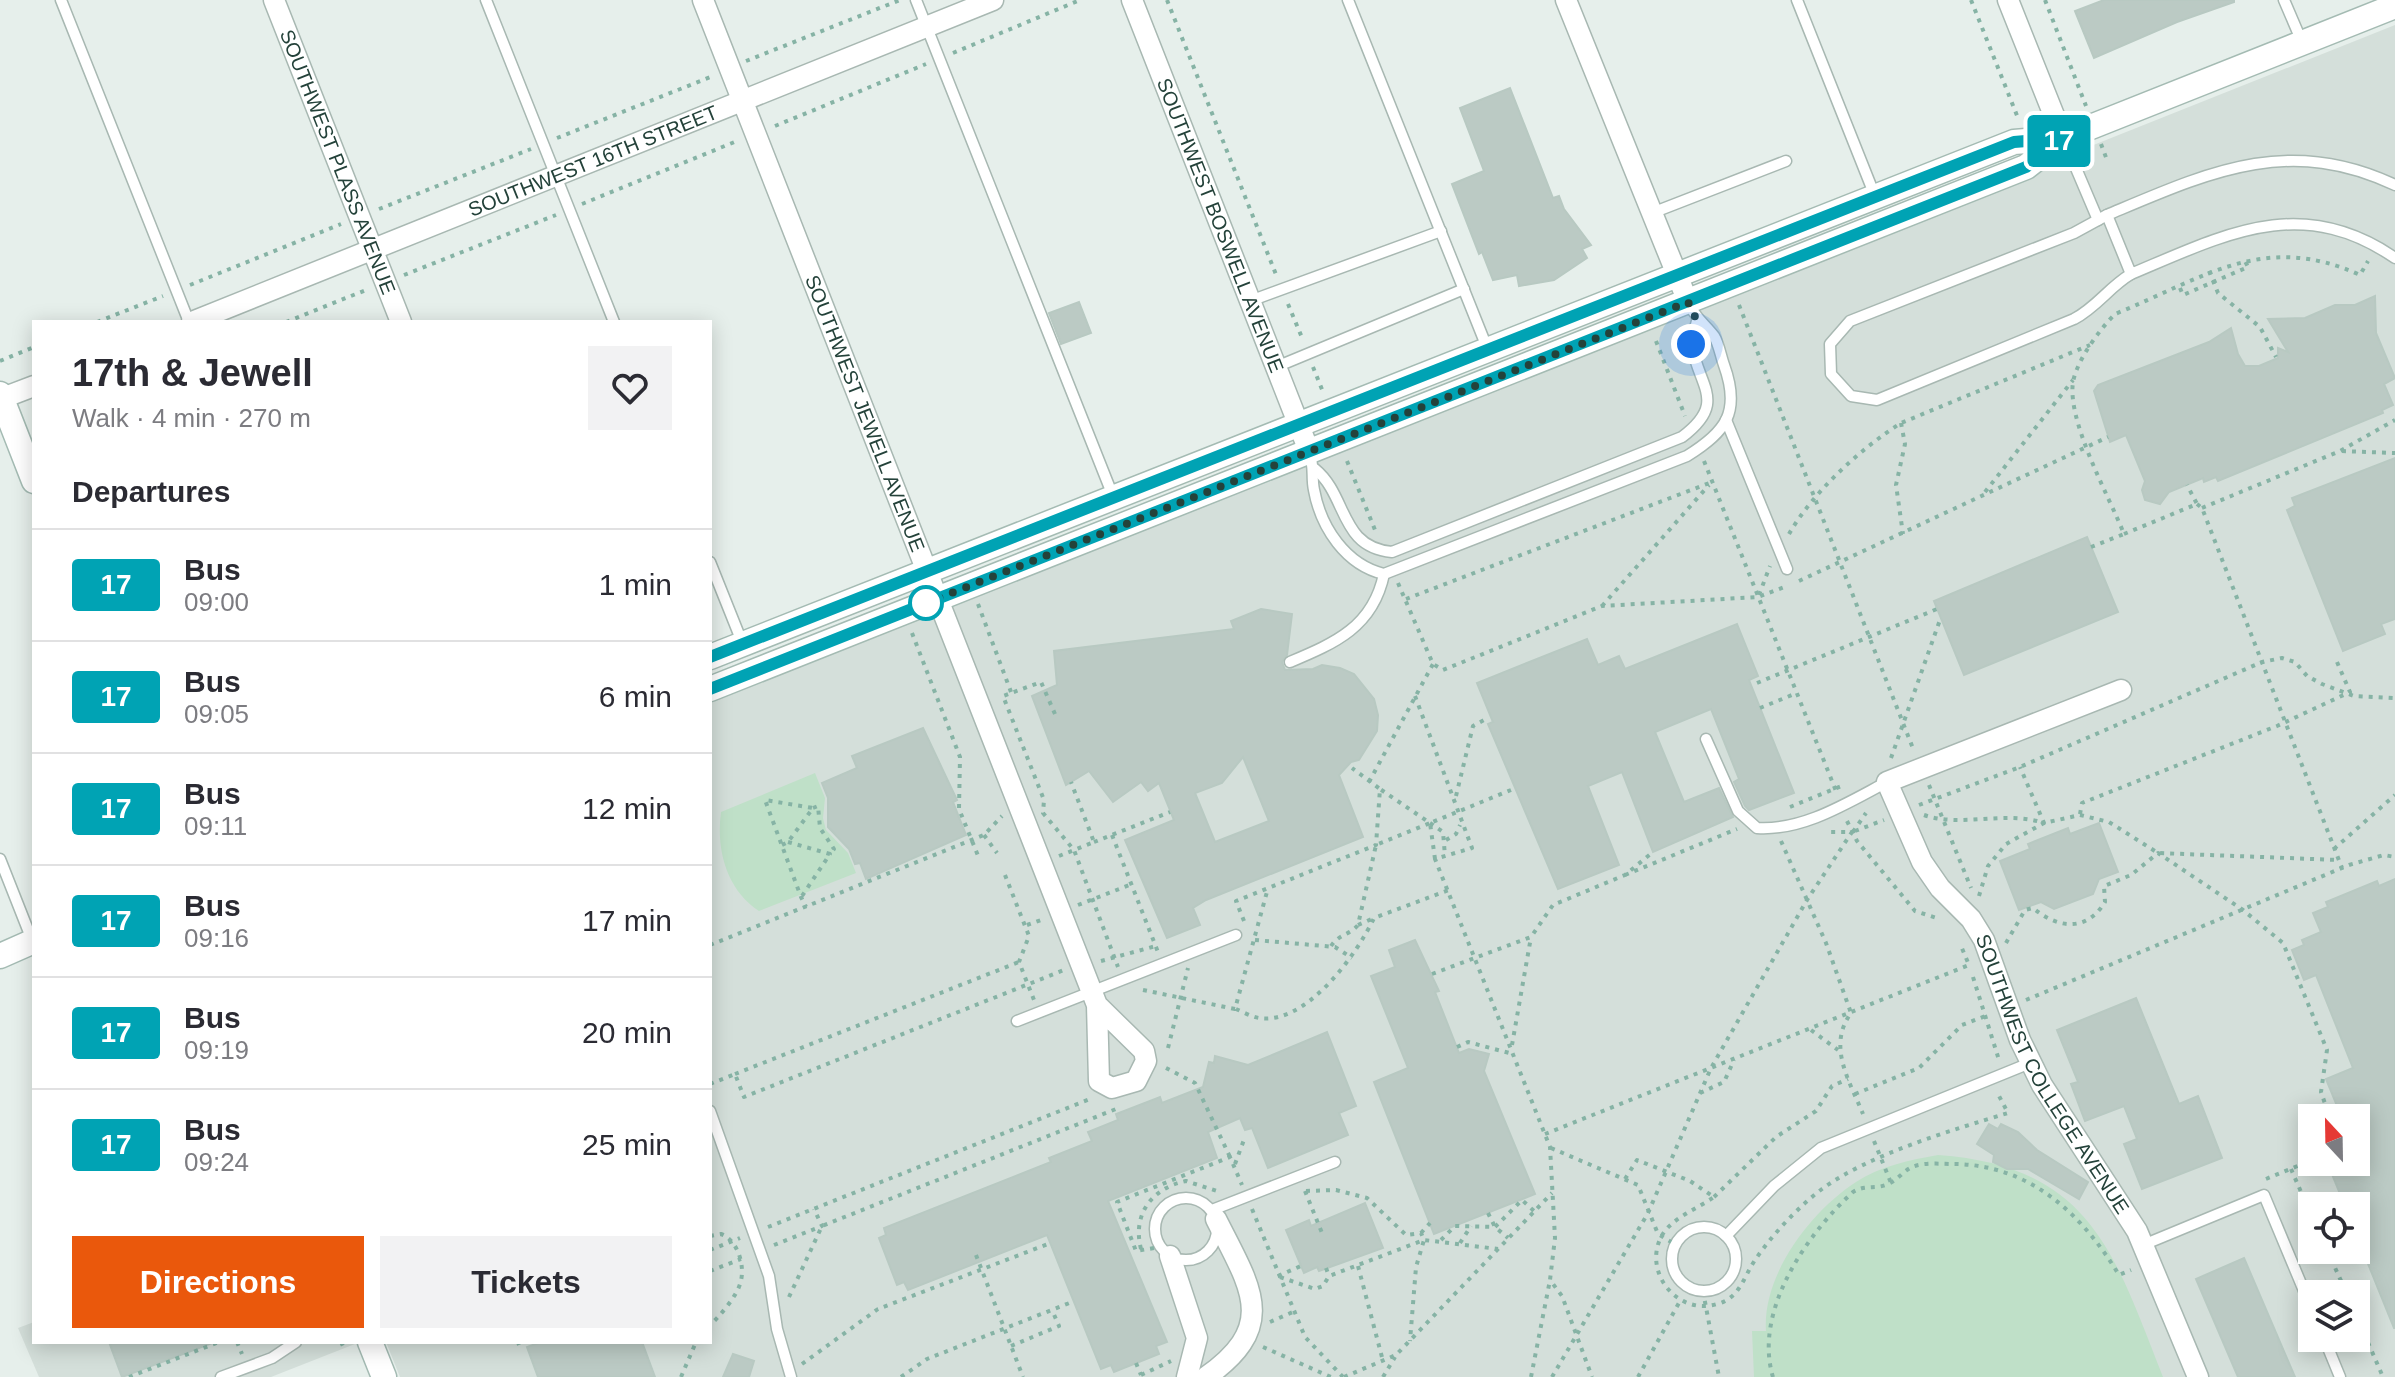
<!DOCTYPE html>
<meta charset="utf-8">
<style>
body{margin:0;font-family:Helvetica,sans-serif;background:#f2f2f3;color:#2b2b33;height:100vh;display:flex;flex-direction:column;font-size:30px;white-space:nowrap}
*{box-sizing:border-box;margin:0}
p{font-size:26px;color:#7c7c81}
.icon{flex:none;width:44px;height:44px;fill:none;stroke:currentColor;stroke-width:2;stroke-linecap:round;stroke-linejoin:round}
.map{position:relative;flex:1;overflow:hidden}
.panel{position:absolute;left:32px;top:320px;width:680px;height:1024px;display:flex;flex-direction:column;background:#fff;border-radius:0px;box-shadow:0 4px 20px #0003}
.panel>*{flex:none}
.badge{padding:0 16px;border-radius:6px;font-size:28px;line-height:52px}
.needle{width:52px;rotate:338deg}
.controls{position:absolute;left:2298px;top:1104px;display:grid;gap:16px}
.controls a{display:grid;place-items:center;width:72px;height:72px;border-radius:0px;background:#fff;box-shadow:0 4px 20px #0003;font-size:40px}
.you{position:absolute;width:40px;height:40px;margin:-20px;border:6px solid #fff;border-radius:50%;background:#1a73e8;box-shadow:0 0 0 12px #1a73e833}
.map>.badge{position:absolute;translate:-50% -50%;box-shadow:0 0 0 4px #fff}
h2{padding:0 40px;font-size:30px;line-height:72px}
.round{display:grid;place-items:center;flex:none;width:84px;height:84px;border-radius:0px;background:#f2f2f3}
.head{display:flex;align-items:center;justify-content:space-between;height:136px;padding:0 40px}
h1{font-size:38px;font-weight:700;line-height:60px}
.action{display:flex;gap:16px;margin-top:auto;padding:16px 40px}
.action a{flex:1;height:92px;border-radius:0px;background:#ea580c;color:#fff;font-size:32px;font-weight:700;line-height:92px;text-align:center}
.action a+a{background:#f2f2f3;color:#2b2b33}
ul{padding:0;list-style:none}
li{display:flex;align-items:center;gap:24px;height:112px;padding:0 40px;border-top:2px solid #e1e1e2}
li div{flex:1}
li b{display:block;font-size:30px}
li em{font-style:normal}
li .badge{min-width:88px;font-weight:700;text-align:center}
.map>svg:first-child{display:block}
.built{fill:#d4dfda;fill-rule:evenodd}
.green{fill:#bfe0c8}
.building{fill:#bbcac4;stroke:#b8c9c2;stroke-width:2;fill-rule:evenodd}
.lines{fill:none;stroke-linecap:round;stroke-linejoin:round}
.lane-casing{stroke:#a8b8b2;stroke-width:13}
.street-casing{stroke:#a8b8b2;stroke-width:23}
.secondary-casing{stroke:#a4bbb3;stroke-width:27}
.path{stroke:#86b3a5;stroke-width:4;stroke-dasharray:4 6;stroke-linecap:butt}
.lane{stroke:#fff;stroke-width:10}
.street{stroke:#fff;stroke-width:20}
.secondary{stroke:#fff;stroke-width:24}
.line-casing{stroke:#fff;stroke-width:18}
.line{stroke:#00a3b4;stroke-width:12}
.walk{stroke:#24423a;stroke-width:8;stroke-dasharray:0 14.4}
.stop-dot{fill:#fff;stroke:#00a3b4;stroke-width:4}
.labels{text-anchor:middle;stroke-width:8;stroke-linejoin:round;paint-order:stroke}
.street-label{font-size:20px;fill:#24423a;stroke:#f7fbf9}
</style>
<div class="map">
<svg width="2395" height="1377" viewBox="0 0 2395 1377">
<rect width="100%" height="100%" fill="#e6efeb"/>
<g class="built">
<path d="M2395,25V1377H400L386,1342H710V696ZM2312,1118H2356V1162H2312ZM2312,1206H2356V1250H2312ZM2312,1294H2356V1338H2312Z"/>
<path d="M34,1322V1342H360L271,1377H39L18,1328Z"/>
</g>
<g class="green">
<path d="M815,773L825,798L823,818L826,830L848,853L856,873L759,911C726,889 716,849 721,812Z"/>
<path d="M1938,1155C2091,1166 2114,1253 2163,1377H1754L1752,1331H1766C1762,1275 1811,1211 1856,1182C1880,1166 1910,1160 1938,1155Z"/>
</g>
<g class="building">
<path d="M2104,0H2234V2L2177,22L2094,58L2075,11Z"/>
<path d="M1510,88L1553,198L1559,196L1564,209L1591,245L1582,249L1587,258L1554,280L1519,286L1517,275L1493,280L1482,252L1479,254L1452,184L1484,171L1460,108Z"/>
<path d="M2375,296L2376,333L2395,378L2384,384L2393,405L2382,410L2383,413L2218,481L2216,477L2204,482L2203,478L2169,492L2160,504L2145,500L2142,490L2145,481L2126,435L2110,442L2094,391L2098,385L2209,342L2231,328L2238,354L2245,366H2259L2278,358V348L2288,352L2268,319L2305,318L2335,305H2355Z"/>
<path d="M1079,302L1091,333L1061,344L1049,313Z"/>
<path d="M2395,458V619L2381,624L2385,634L2343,651L2287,510L2295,506L2292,498Z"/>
<path d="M2087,537L2118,612L1964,675L1934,601Z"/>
<path d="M1261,609L1292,614L1287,655L1282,662L1285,670L1313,669L1322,665L1340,668L1354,674L1374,699L1378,715L1377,731L1359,760L1351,762L1339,775L1363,837L1206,900L1193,908L1200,925L1167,938L1125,840L1174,820L1159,783L1148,791L1141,782L1113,802L1089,771L1066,785L1032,696L1057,685L1054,651L1234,629L1231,621ZM1243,757L1269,821L1215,842L1195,793L1222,783Z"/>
<path d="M1737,624L1758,676L1749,680L1794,793L1749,810L1745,806L1734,782L1739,779L1711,709L1655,732L1684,802L1719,788L1733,817L1653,852L1622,772L1588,786L1619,865L1558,889L1488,724L1493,722L1477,683L1587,639L1598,665L1619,656L1625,669Z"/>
<path d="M923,728L957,800L953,802L966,835L866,879L860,863L855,864L849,849L828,827V798L822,783L857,768L852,756Z"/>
<path d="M2099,823L2118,872L2099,879L2093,894L2054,909L2041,902L2019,910L2000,861L2030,849L2028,844L2068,828L2070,834Z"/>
<path d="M2395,879V1328H2394L2356,1234V1206H2345L2327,1162H2356V1118H2342L2326,1079L2353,1068L2316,975L2304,980L2292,950L2304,945L2302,940L2321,932L2313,913L2328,907L2326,902L2377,881L2379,886Z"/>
<path d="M1415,940L1439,991L1435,992L1459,1053L1469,1049L1489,1054L1484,1071L1535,1194L1434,1234L1374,1082L1408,1068L1371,976L1395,967L1389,950Z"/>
<path d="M2136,998L2179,1104L2198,1096L2222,1158L2142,1189L2124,1144L2137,1139L2124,1106L2085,1121L2071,1084L2078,1082L2057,1030Z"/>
<path d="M1327,1032L1356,1106L1339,1113L1348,1135L1268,1168L1252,1128L1245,1130L1240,1118L1208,1132L1217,1158L1108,1201L1167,1342L1156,1346L1159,1354L1114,1372L1111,1365L1101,1369L1047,1235L908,1290L904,1282L897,1285L879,1238L886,1235L884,1228L1051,1162L1049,1158L1092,1141L1088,1132L1118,1120L1116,1114L1160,1097L1162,1103L1203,1087L1209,1062L1214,1063L1215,1056L1248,1065Z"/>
<path d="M1989,1124L1998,1129L2001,1124L2018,1132L2037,1150L2088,1182L2079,1199L2028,1169H2007L1993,1162L1994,1155L1977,1144Z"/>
<path d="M1365,1203L1383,1248L1319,1271L1317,1267L1304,1273L1286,1230L1309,1220L1311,1226Z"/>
<path d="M2244,1258L2295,1377H2238L2196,1279Z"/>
<path d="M109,1342H211L212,1343L122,1377Z"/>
<path d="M541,1342H642L655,1377H538L527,1347Z"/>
<path d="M733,1354L754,1361L749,1377H723Z"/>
</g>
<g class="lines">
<defs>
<g id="lane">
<path d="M61,0L189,322"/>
<path d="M486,0L614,322"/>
<path d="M916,0L1113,496"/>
<path d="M1348,0L1488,350"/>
<path d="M1797,0L1875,196"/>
<path d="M2284,0L2302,42"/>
<path d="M2064,140L2098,220"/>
<path d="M2395,185C2288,134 2207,173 2107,215L2131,274C2224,235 2301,193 2395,258"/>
<path d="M1652,213L1786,161"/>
<path d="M2107,215L2074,233L1850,321L1830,344L1831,374L1851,396L1877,400L2074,319C2097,307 2109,287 2131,274"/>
<path d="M1250,301L1441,231"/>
<path d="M1276,367L1464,289"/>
<path d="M1726,420L1787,569"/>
<path d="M1309,453C1315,467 1311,476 1314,490C1321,528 1346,565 1384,574L1687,456C1726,432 1741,412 1724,365C1721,357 1719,344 1714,336C1704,323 1695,318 1688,302"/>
<path d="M1315,469C1348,496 1339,547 1392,552L1682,437C1727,403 1700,388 1692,347C1691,339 1695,329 1697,321"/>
<path d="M710,562L742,642"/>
<path d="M1290,662C1335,643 1373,627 1384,574"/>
<path d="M1706,739L1738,811L1757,828C1803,831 1847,803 1887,782"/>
<path d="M0,859L32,940"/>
<path d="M1017,1021L1236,935"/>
<path d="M710,1111L769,1276L777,1329L791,1377"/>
<circle cx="1186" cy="1229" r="31"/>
<path d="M1212,1210L1335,1162"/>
<circle cx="1704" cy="1259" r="32"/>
<path d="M1726,1236L1774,1186L1821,1148L2030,1063"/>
<path d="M2143,1245L2264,1195L2312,1310"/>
<path d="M2324,1338L2340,1377"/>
<path d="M221,1377L272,1358L296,1342"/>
</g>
<g id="street">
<path id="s1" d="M274,0L401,322"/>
<path id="s2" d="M703,0L1097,1005L1099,1081L1112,1088L1136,1081L1146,1061L1144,1051L1097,1005"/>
<path id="s3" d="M1132,0L1309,451"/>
<path d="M1566,0L1688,302"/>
<path d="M2008,0L2063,138"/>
<path id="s4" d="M192,322L993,0"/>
<path d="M0,399L34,386"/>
<path id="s5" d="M2121,690L1887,782L1922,862L1940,888L1971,919L1984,940L2020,1040L2042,1085L2137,1231L2198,1377"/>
<path d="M1170,1256L1197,1338L1187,1377"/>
<path d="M1206,1377C1280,1325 1250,1287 1216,1219"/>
</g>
<g id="secondary">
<path d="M0,394L34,481"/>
<path d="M710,657L2014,142L2063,138L2395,6"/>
<path d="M710,689L2026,167L2063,138"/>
<path d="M0,956L34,941"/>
<path d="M370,1342L384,1377"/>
</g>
</defs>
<use href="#lane" class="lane-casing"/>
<use href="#street" class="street-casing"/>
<use href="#secondary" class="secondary-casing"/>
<g class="path">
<path d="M1167,0L1277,277"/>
<path d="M1971,0L2018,118"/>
<path d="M2045,0L2086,106"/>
<path d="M953,53L1080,0"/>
<path d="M746,61L900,0"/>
<path d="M775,126L926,64"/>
<path d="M557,138L713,76"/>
<path d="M2101,144L2107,160"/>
<path d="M582,204L737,141"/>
<path d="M379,209L531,149"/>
<path d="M2209,271L2218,293L2260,327L2276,357"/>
<path d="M404,275L556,215"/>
<path d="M190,285L341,224"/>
<path d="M2180,288L2183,295L2248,267L2245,261"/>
<path d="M1288,304L1303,340"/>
<path d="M1739,305L1914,751"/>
<path d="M97,322L163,296"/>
<path d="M286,322L366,290"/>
<path d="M1656,341L1685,416"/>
<path d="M0,361L34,347"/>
<path d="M1313,367L1323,392"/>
<path d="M1901,423L1905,444L1896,485L1903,534"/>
<path d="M2342,451L2395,453"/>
<path d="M1347,461L1375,530"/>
<path d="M1704,461L1836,791"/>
<path d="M1985,492L2073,380"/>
<path d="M2197,504L2202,508L2342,868"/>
<path d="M2202,508L2340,451L2395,420"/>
<path d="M1789,534C1813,492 1860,449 1901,423L2090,345"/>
<path d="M2124,534L2197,504L2187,485"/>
<path d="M2091,547L2124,534C2109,496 2067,422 2073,382C2077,360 2100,329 2115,314C2204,278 2264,231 2360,275L2368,261"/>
<path d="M1799,581L2108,437"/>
<path d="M1398,583L1433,664L1443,670L1602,606L1758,597L1787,586"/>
<path d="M1759,595L1770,566"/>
<path d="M1406,599L1712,482"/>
<path d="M978,604L1011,692"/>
<path d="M1602,606L1709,485"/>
<path d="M912,633L960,757L959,809L979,858"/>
<path d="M1757,683L1937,609"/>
<path d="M1415,696L1472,848L1435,859L1550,1147L1555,1238L1550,1280L1562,1296L1592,1377"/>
<path d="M1760,708L1797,693"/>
<path d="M1055,714L1041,682L1003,696L1044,800L1043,813L1074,850L1118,967"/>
<path d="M1891,758L1941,617"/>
<path d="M1369,782L1433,664"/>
<path d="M1929,785L1971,888"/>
<path d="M1456,796L1473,726L1486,719"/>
<path d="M1919,805L2020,767L2262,662L2282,658L2295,662L2307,676L2322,684L2354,696L2395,698"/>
<path d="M1790,807L1844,785"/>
<path d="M813,808L818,806L820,828L834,849L830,854"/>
<path d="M2080,814L2082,803L2277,726L2350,692L2337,662"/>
<path d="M1924,815C1961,828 2005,810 2044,823L2020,767"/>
<path d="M1847,821L1857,841L1915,911L1940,919"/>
<path d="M1430,823L1443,832L1445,856"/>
<path d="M1855,831L1884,820"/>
<path d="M1853,832L1866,813"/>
<path d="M984,835L997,853"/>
<path d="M1112,835L1158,952"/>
<path d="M1446,840L1456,834L1460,825"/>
<path d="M1781,841L1826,943L1851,1013C1827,1046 1849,1080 1863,1114"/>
<path d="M788,842L830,854L802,896"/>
<path d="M1094,842L1170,812"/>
<path d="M782,845L788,842L813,808L765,800L801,897L806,907"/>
<path d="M2334,849L2395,795"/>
<path d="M1059,856L1094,842L1071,782"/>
<path d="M1435,859L1430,823L1511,790"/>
<path d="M1005,875L1029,936L1019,962L1034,1000"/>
<path d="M1625,875L1737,829"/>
<path d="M1979,896L1988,866L2006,844L2044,823L2080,815L2109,822L2158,853L2339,860"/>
<path d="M1078,905L1132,884"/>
<path d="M1244,921L1236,901L1376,845L1380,789L1352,768"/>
<path d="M1027,925L1044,919"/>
<path d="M1358,925L1374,918"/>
<path d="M1255,940L1335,947L1352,958"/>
<path d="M2006,943L2025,910L2033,908C2057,928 2086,933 2105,902L2104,886L2131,875L2158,853L2243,910L2283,943L2327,1050L2321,1092L2330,1118"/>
<path d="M710,945L984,835L1002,816"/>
<path d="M1331,946C1339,934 1350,935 1358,925L1376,845L1430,823L1380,789"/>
<path d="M1101,961L1156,946"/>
<path d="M1432,974L1531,937L1553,905L1625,875L1653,852"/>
<path d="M1973,977L1999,1060"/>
<path d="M1143,990L1235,1009L1268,888"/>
<path d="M2026,1000L2349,865L2384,855L2395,857"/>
<path d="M1236,1009C1243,1012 1252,1017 1259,1018C1307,1025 1357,954 1374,918L1449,890"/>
<path d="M1811,1030L1838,1050"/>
<path d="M1512,1045L1531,937"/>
<path d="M1457,1047L1468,1042L1513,1054"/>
<path d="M1168,1048L1188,968"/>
<path d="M1166,1068L1195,1083L1230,1157"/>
<path d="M735,1074L1019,962"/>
<path d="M710,1084L735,1074L744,1097L1064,970"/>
<path d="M1700,1093L1724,1082L1734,1060"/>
<path d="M1855,1094L1919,1068L1962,1025L1988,1015"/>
<path d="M1545,1134L1969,965L1961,946"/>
<path d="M1874,1141L1891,1183"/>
<path d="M1551,1148L1638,1185L1658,1234L1676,1245"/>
<path d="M1235,1164L1245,1137"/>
<path d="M2291,1169L2312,1217"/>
<path d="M1625,1179L1637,1160L1690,1181L1714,1197C1697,1209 1671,1218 1661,1237C1643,1273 1678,1316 1717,1304C1740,1298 1743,1278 1755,1260C1772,1235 1798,1207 1822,1189C1868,1155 1952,1130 2008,1113L1998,1094"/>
<path d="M2266,1179L2312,1160"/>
<path d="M1305,1191L1322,1233"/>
<path d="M1306,1191L1336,1190L1367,1198L1406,1235L1421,1233L1424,1240L1416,1267L1410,1341"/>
<path d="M1714,1197L1776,1137L1816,1111L1832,1086L1848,1079"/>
<path d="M1252,1209L1305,1337L1343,1377"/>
<path d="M1488,1213L1495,1227L1508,1238"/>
<path d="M768,1227L1090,1099"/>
<path d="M1421,1233L1430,1223"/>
<path d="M710,1236L721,1234C738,1240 746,1267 740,1284C736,1297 720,1316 710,1325"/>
<path d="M1441,1240L1455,1226L1495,1227L1522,1200L1534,1211"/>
<path d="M1460,1243L1471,1226"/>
<path d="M774,1245L822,1226L814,1209"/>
<path d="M1154,1248L1136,1251L1117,1202L1230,1157L1242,1185"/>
<path d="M1141,1249C1132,1214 1152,1188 1186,1181L1220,1192"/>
<path d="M710,1250L740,1238"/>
<path d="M2327,1250L2347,1294"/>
<path d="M976,1255L1023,1377"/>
<path d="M1358,1266L1383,1361"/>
<path d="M1326,1268L1329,1276"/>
<path d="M710,1271L741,1259"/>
<path d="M1278,1276L1301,1266"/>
<path d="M1280,1277L1315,1289L1323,1286L1329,1276L1424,1240L1498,1249"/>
<path d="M1703,1291L1719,1377"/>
<path d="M789,1297L822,1226L1116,1109"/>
<path d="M2356,1315L2383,1377"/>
<path d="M1270,1322L1293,1312"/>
<path d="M237,1342L242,1354"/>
<path d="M341,1342L344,1348"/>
<path d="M518,1342L519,1345"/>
<path d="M1011,1346L1059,1326L1052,1310"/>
<path d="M1263,1347L1331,1377"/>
<path d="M1136,1363L1141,1375"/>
<path d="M802,1364L878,1309L1048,1244"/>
<path d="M1141,1375L1171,1361"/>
<path d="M129,1377L219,1342"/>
<path d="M681,1377L696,1342"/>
<path d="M901,1377L927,1359L1072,1302"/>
<path d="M1344,1377L1396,1355L1552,1193"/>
<path d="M1383,1377L1395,1357"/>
<path d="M1531,1377L1550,1280"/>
<path d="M1552,1377L1648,1213L1711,1068L1807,900L1852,832H1826"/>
<path d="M1638,1377L1680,1301"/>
<path d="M1773,1377C1753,1311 1807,1234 1853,1192C1866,1184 1875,1190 1888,1184C1898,1180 1903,1171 1912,1167C1924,1162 1942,1164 1955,1164C2030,1165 2082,1214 2119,1275L2131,1270"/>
</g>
<use href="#lane" class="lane"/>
<use href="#street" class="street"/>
<use href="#secondary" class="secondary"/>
</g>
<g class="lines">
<defs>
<path id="line" d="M710,657L2014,142L2063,138L2026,167L710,689"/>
</defs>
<use href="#line" class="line-casing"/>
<use href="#line" class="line"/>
<path class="walk" d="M926,603L1688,302L1697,321L1691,344"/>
</g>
<circle class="stop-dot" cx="926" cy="603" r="16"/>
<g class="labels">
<g class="street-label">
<text dy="7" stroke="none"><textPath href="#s4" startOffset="432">SOUTHWEST 16TH STREET</textPath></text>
<text dy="7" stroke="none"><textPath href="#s1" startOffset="174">SOUTHWEST PLASS AVENUE</textPath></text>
<text dy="7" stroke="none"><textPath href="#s3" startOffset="242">SOUTHWEST BOSWELL AVENUE</textPath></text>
<text dy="7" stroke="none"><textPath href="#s2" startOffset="444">SOUTHWEST JEWELL AVENUE</textPath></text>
<text dy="7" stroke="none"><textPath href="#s5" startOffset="590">SOUTHWEST COLLEGE AVENUE</textPath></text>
</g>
</g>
</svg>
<div class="controls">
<a><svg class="needle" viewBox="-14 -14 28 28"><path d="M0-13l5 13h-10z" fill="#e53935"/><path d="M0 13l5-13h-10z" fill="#7c7c81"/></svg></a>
<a><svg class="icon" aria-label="locate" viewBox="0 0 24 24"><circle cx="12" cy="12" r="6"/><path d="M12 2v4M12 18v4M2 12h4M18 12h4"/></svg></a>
<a><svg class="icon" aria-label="layers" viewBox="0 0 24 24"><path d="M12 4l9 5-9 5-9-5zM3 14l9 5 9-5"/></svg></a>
</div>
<div class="you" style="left:1691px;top:344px"></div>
<b class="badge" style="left:2059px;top:141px;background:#00a3b4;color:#fff">17</b>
<section class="panel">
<div class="head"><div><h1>17th &amp; Jewell</h1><p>Walk · 4 min · 270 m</p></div><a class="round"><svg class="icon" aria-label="heart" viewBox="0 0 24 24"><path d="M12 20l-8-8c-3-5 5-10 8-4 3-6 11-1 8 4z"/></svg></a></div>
<h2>Departures</h2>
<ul>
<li><span class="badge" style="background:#00a3b4;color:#fff">17</span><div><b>Bus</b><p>09:00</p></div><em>1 min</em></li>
<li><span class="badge" style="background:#00a3b4;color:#fff">17</span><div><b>Bus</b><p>09:05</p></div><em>6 min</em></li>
<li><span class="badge" style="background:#00a3b4;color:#fff">17</span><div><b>Bus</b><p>09:11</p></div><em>12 min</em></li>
<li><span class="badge" style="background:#00a3b4;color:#fff">17</span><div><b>Bus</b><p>09:16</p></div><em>17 min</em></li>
<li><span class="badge" style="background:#00a3b4;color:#fff">17</span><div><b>Bus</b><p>09:19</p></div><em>20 min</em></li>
<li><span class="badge" style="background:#00a3b4;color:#fff">17</span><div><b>Bus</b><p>09:24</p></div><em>25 min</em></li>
</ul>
<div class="action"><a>Directions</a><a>Tickets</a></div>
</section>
</div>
